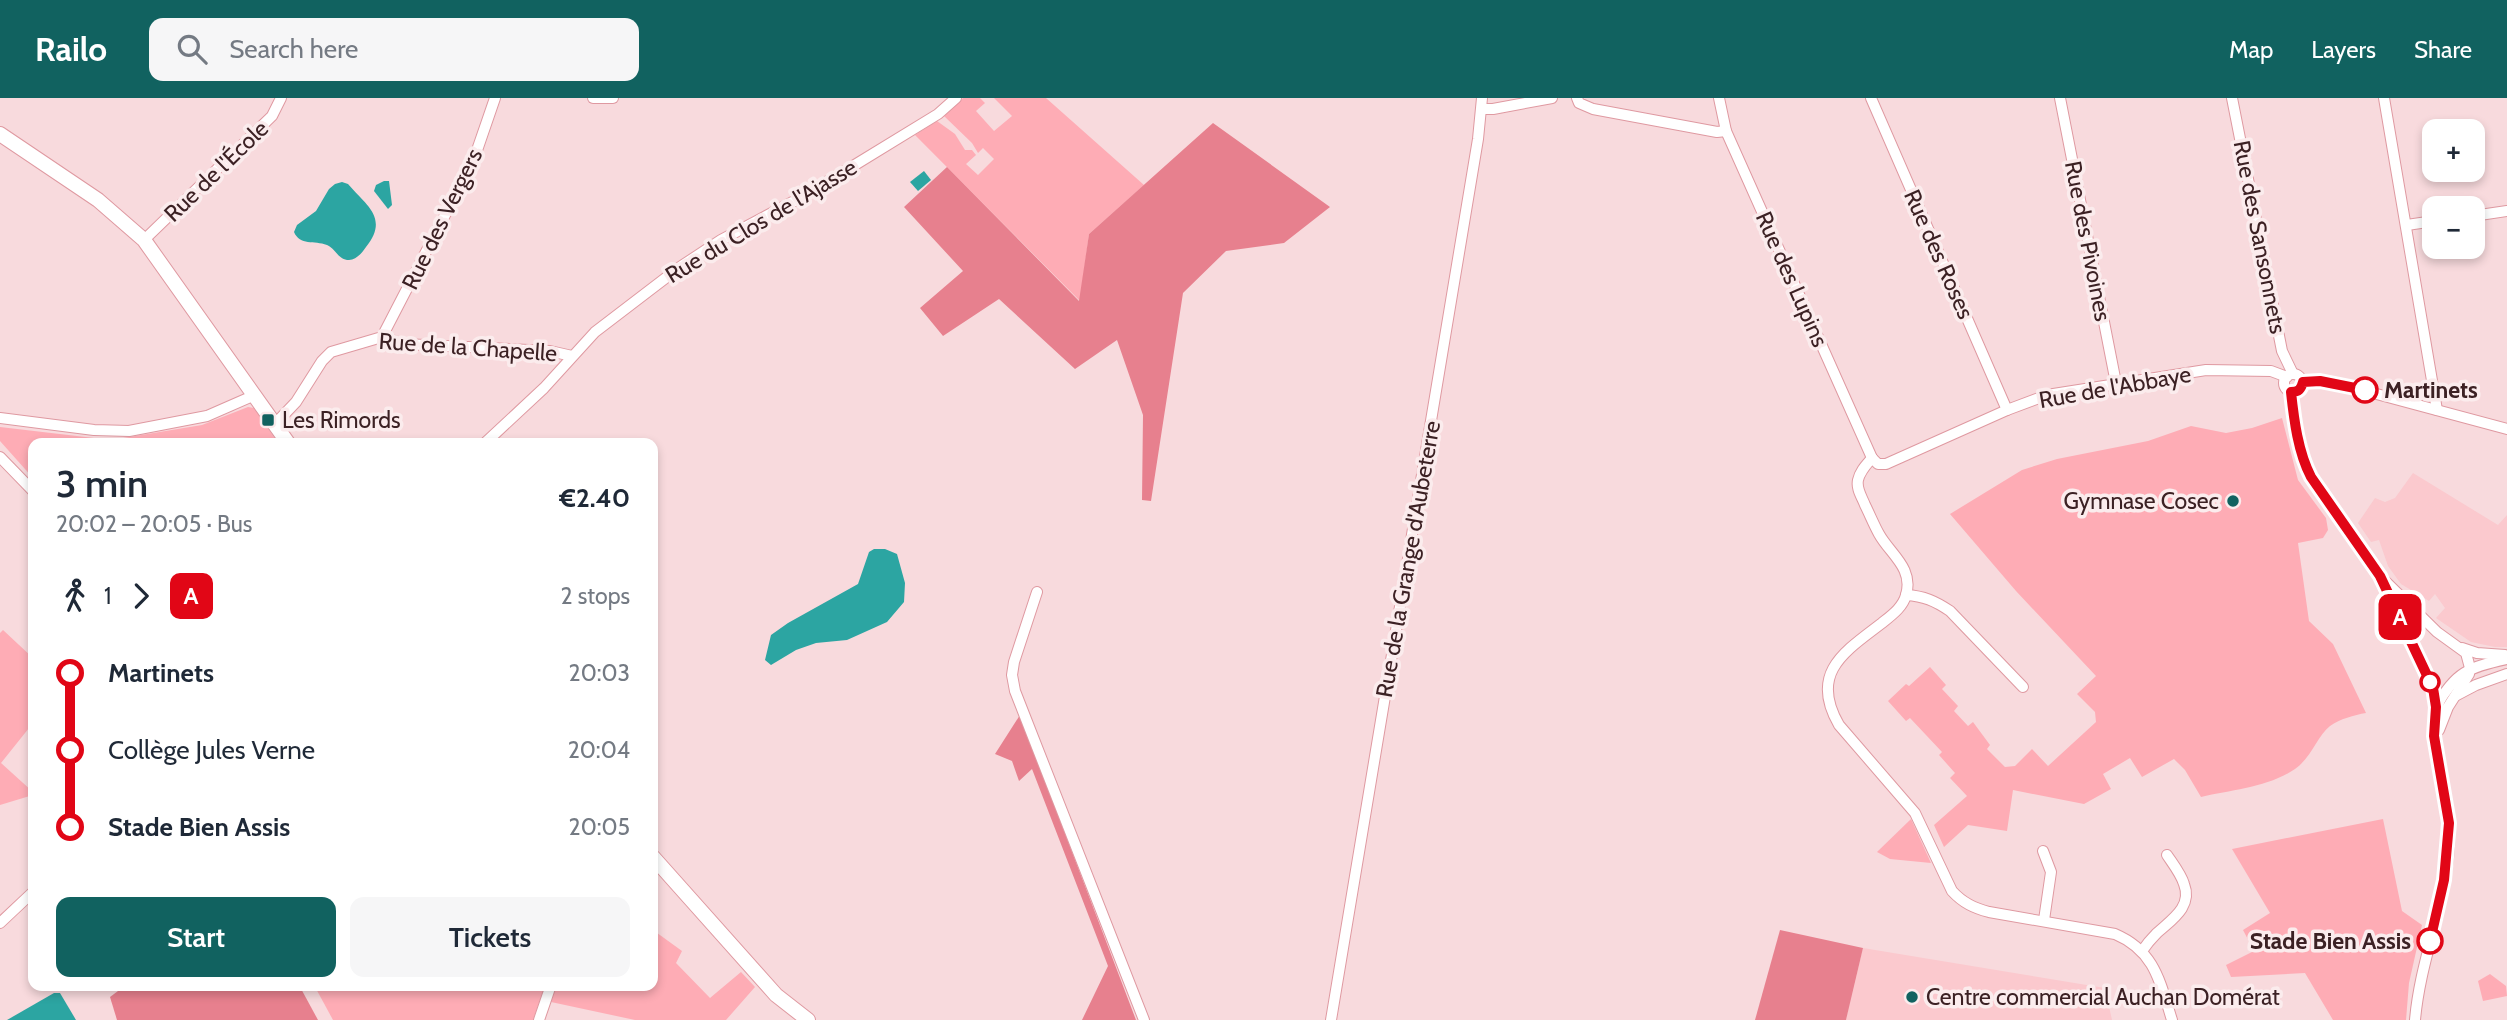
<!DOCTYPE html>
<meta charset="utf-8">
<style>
body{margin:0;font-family:Cabin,sans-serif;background:#f6f6f7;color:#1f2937;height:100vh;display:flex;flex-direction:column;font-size:26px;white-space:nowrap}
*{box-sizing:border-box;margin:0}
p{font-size:23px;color:#747a83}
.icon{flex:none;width:38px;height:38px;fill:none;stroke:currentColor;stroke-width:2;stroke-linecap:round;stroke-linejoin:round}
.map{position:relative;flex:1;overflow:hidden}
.details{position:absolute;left:28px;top:340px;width:630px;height:553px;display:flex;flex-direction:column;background:#fff;border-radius:14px;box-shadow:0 4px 10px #0003}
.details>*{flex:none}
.badge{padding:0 14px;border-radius:10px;font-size:24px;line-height:46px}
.controls{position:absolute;left:2422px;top:21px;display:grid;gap:14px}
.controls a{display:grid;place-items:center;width:63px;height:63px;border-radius:14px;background:#fff;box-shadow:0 4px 10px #0003;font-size:35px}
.map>.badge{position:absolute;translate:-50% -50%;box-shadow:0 0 0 4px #fff}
.legs{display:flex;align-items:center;gap:10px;height:77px;padding:0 28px;font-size:23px}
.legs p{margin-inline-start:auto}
.head{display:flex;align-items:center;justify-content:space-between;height:119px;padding:0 28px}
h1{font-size:38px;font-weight:600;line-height:52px}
.action{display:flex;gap:14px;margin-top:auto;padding:14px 28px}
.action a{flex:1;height:80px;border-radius:14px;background:#116260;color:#fff;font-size:28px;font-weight:600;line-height:80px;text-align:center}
.action a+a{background:#f6f6f7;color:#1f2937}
ul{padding:0 28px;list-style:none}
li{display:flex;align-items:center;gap:24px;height:77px;font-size:26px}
li i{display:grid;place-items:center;width:10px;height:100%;margin:0 9px;background:currentColor}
li i::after{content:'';width:18px;height:18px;margin:-9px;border:5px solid;border-radius:50%;background:#fff}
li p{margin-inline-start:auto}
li:first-child i{background:linear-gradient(#0000 50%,currentColor 0)}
li:last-child i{background:linear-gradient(currentColor 50%,#0000 0)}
header{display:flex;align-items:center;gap:42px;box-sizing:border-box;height:98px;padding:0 35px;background:#116260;color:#fff}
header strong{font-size:33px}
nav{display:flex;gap:38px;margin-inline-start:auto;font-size:24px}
.search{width:490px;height:63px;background:#f6f6f7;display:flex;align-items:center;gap:18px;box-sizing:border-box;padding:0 24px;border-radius:14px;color:#747a83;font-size:26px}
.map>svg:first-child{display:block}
.built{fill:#fbc9ce}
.green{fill:#feacb5}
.forest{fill:#e7808e}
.water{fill:#2ca5a2}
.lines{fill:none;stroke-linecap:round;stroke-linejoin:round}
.minor-casing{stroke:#df99a1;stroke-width:12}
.secondary-casing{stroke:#df99a1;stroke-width:16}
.minor{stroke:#fff;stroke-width:10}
.secondary{stroke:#fff;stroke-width:14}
.line-1-casing{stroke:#fff;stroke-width:16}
.line-1{stroke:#e10616;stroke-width:10}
.stop-1-dot{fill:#fff;stroke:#e10616;stroke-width:3.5}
.poi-dot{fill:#116260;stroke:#fbeced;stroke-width:2.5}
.labels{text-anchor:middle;stroke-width:7;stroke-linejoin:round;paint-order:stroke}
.street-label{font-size:23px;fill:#3c2124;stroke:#fbeced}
.stop-label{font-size:23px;font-weight:bold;fill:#3c2124;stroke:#fbeced;text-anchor:start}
.poi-label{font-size:23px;fill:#3c2124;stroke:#fbeced;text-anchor:start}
</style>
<header>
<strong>Railo</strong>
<div class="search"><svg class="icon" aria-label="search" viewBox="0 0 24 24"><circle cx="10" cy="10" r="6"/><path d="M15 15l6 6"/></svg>Search here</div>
<nav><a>Map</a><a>Layers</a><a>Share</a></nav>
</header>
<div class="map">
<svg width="2507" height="922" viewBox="0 0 2507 922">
<rect width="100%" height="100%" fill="#f8dadd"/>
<g class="built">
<path d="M2413,375L2498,427L2507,417V549H2495L2471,544L2436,520L2445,510L2435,496L2429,503L2401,486L2388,468L2379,442L2371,444L2358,425L2375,400L2385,404L2395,400Z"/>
<path d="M1863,850L2105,890L2112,922H1846Z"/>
</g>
<g class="green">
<path d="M963,0H980L985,5L976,13L994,33L1012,18L994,0H1046L1144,87L1089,136L1080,203L915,37L937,23L955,36L965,52H972L976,57L966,66L978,77L994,61L983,50L978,55L972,45L944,18Z"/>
<path d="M248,309L254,310L278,345H33V380L0,343V329L111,342L202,327Z"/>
<path d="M2282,320L2298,382L2326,420L2328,432L2323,440L2298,445L2309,523L2333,546L2366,615C2354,617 2340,621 2330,628C2317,638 2312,659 2295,671C2269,689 2232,692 2201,699L2185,672L2174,661L2142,679L2130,660L2103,676L2111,691L2084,706L2013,692L2007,733L1968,727L1944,749L1934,727L1967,698L1950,680L1955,675L1939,657L1942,654L1910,620L1906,623L1888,603L1906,586L1909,588L1930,569L1946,587L1942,591L1958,608L1954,613L1968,628L1973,624L1990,647L1987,651L2005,669L2015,668L2032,651L2048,668L2096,624L2095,614L2077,596L2096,578L2016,493L1950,416L2022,372L2057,361L2148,343L2191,328L2226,335L2252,330Z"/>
<path d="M3,532L33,560V625L1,665L33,694V697L0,707V535Z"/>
<path d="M1911,721L1931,765L1890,761L1877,754Z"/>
<path d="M2383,721L2402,813L2422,827L2409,885L2406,922H2333L2305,875L2231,879L2226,867L2254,853L2243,832L2270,815L2232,751Z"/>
<path d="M653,832L682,853L676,865L710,900L741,874L755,889L726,922H635L551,904L556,887H653Z"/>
<path d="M2490,876L2506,888L2507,898L2483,903L2478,883Z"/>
<path d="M314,887H545L533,922H333Z"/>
</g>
<g class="forest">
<path d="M1213,25L1330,109L1284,145L1226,153L1183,195L1151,403L1142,402L1143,317L1117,242L1075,271L999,201L943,238L920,210L963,173L904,109L947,69L1079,203L1089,136Z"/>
<path d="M1020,617L1136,922H1082L1108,868L1032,671L1019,683L1012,663L995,656Z"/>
<path d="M1780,832L1863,850L1846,922H1755Z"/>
<path d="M126,887H299L318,922H117L110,899Z"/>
</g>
<g class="water">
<path d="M924,73L931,82L918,93L910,84Z"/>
<path d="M384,83H389L392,107L388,111L374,93L376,87Z"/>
<path d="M342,84L348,86C367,108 389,120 366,149C362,155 356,162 349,162C338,162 336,151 327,147C314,142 300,148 294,134L297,127L316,113L329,91L335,86Z"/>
<path d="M874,451H885L897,456L905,485L904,504L887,524L847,542L816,545L796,552L771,567L765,562L771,537L788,525L858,486L869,454Z"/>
<path d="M54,895H60L76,922H7Z"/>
</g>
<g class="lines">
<defs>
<g id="minor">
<path d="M593,0H613"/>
<path d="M1577,0L1579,5L1593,11L1717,34L1726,33"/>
<path d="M1719,0L1726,33L1872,360"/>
<path d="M1871,0L2007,312"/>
<path d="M2060,0L2116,285"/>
<path d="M2232,0L2282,253L2293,276"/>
<path d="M2384,0L2437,312"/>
<path d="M1482,11H1493L1552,0"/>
<path d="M2473,118L2507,113"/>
<path d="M2407,127L2434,123"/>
<path d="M144,142L272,18L281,0"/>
<path d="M382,239L474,61L495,0"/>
<circle cx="2293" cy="285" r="9"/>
<path d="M2303,284L2320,283L2343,287L2507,331"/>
<path d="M2291,294C2294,322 2298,354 2311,379L2380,478L2437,534L2466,555L2470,570L2469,576L2448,609L2439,632"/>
<path d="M0,320L94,332L129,333L207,318L255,297"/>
<path d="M275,326L296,304L322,263L331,254L382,239L404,246L550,253L572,258"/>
<path d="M485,345L544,290L595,234L680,169L721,142L798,101L858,65L938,16L956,0"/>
<path d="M0,359L33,393"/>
<path d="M1872,360C1866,367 1860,373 1858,382C1856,391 1862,399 1865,407C1870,417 1874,427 1879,436C1890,456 1914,470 1906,497C1903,509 1892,517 1882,525C1844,554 1809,575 1839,627L1915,715L1952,793C1963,805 1974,810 1989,814L2115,836C2155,853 2160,884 2172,922"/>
<path d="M1872,360L1878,366H1886L2007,312L2047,297L2206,272L2271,273L2287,279"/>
<path d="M2380,478L2433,590C2437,606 2433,621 2434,638C2438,676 2451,710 2449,749C2445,808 2420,863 2415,922"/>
<path d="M1037,494L1014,564L1012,577L1015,593L1144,922"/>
<path d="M1906,497C1924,498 1935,503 1950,513L2023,589"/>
<path d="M2462,550L2477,555L2505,557"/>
<path d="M2457,597L2476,587L2507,576"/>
<path d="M2436,609C2455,574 2469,569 2507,561"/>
<path d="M2043,753L2051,774L2044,822"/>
<path d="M0,825L33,794"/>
<path d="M2142,853C2146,847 2151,841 2156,836C2171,822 2193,809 2184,786C2181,776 2173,766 2167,757"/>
<path d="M539,922L551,887"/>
<path d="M1331,922L1478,41L1482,0"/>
</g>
<g id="secondary">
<path d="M0,36L98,102L144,142L288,345"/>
<path d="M653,759L776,897L808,922"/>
</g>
</defs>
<use href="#minor" class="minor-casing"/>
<use href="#secondary" class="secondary-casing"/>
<use href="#minor" class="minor"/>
<use href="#secondary" class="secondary"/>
</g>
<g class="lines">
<defs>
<path id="line-1" d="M2365,292L2320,283L2303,284C2301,291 2299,294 2291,294C2294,322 2298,354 2311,379L2380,478L2433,590L2436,609L2434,638L2449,725L2444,782L2430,843"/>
</defs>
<use href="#line-1" class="line-1-casing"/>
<use href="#line-1" class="line-1"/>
</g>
<g class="stop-1-dot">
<circle cx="2365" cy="292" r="12"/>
<circle cx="2430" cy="584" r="9"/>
<circle cx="2430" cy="843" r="12"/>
</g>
<g class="poi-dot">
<rect x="261" y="315" width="14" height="14" rx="3.5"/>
<circle cx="2233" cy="403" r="7"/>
<circle cx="1912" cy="899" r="7"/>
</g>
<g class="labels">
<g class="street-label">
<text transform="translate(216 73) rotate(-44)" y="8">Rue de l'École</text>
<text transform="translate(442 121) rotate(-64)" y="8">Rue des Vergers</text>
<text transform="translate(761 123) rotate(-31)" y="8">Rue du Clos de l'Ajasse</text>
<text transform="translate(2260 139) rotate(79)" y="8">Rue des Sansonnets</text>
<text transform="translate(2088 143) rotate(79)" y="8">Rue des Pivoines</text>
<text transform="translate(1939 156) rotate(66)" y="8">Rue des Roses</text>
<text transform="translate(1792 181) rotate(66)" y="8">Rue des Lupins</text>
<text transform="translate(468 249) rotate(4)" y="8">Rue de la Chapelle</text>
<text transform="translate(2115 289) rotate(-10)" y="8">Rue de l'Abbaye</text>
<text transform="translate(1408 461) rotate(-80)" y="8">Rue de la Grange d'Aubeterre</text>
</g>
<g class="stop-label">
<text x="2384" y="300">Martinets</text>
<text x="2411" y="851" text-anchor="end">Stade Bien Assis</text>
</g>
<g class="poi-label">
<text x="282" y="330">Les Rimords</text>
<text x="2219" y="411" text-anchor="end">Gymnase Cosec</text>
<text x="1926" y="907">Centre commercial Auchan Domérat</text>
</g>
</g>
</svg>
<div class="controls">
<a>+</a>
<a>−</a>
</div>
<b class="badge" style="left:2400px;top:519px;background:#e10616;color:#fff">A</b>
<section class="details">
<div class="head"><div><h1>3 min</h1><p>20:02 – 20:05 · Bus</p></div><b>€2.40</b></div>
<div class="legs"><svg class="icon" aria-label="walk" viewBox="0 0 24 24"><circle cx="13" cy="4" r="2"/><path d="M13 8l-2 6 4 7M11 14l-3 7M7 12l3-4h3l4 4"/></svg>1<svg class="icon" aria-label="forward" viewBox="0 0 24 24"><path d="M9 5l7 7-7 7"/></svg><b class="badge" style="background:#e10616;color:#fff">A</b><p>2 stops</p></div>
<ul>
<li><i style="color:#e10616"></i><b>Martinets</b><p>20:03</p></li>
<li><i style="color:#e10616"></i><span>Collège Jules Verne</span><p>20:04</p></li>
<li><i style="color:#e10616"></i><b>Stade Bien Assis</b><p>20:05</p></li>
</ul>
<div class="action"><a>Start</a><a>Tickets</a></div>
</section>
</div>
